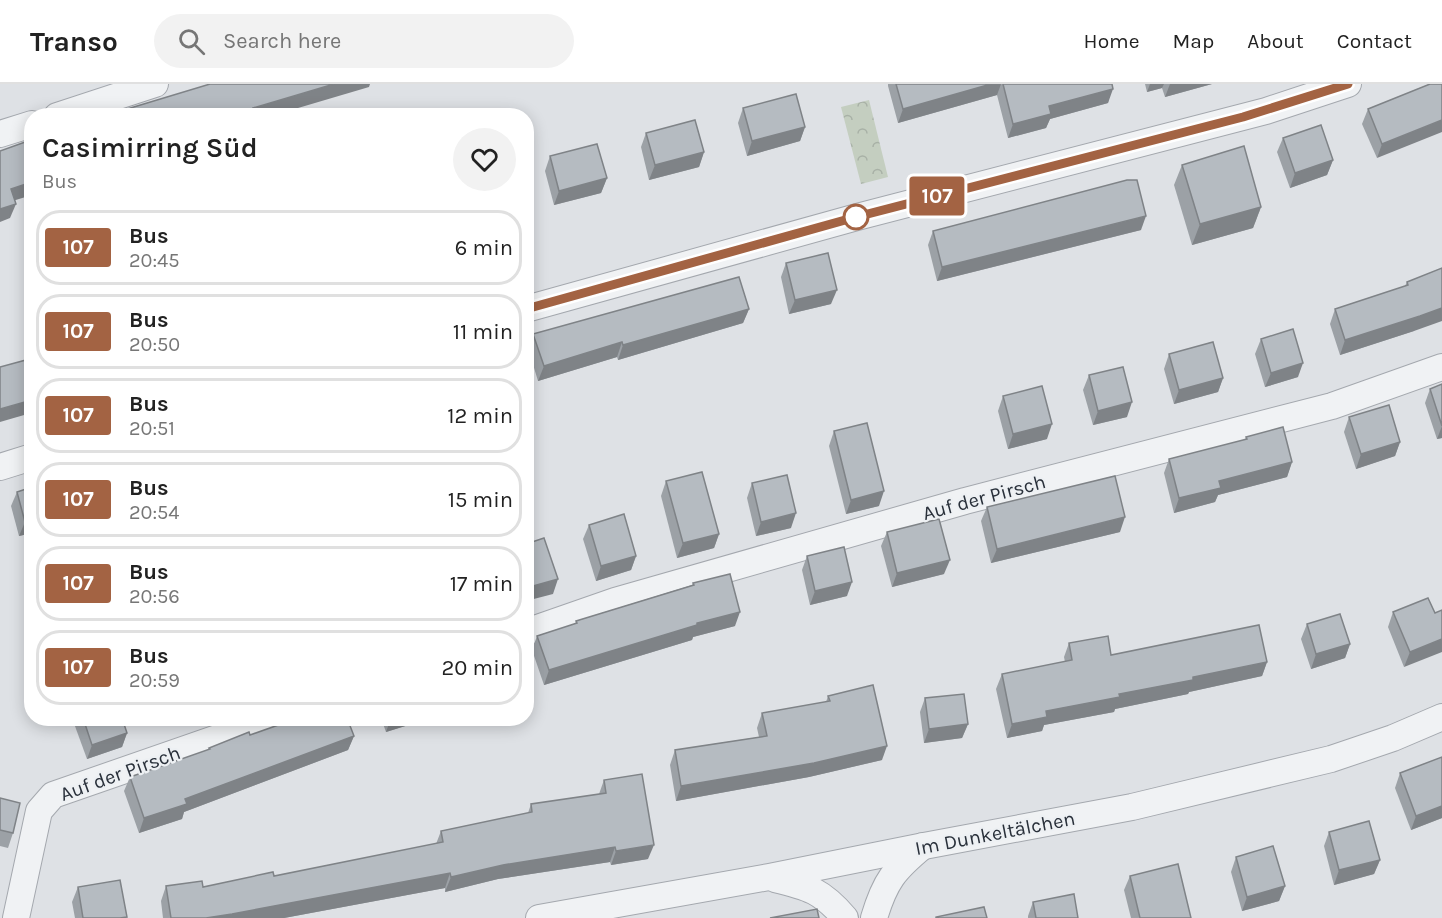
<!DOCTYPE html>
<meta charset="utf-8">
<style>
body{margin:0;font-family:Karla,sans-serif;background:#f2f2f2;color:#222;height:100vh;display:flex;flex-direction:column;font-size:22px;white-space:nowrap}
*{box-sizing:border-box;margin:0}
p{font-size:20px;color:#767676}
.icon{flex:none;width:33px;height:33px;fill:none;stroke:currentColor;stroke-width:2;stroke-linecap:round;stroke-linejoin:round}
.map{position:relative;flex:1;overflow:hidden}
.side{position:absolute;left:24px;top:24px;width:510px;height:618px;display:flex;flex-direction:column;background:#fff;border-radius:24px;box-shadow:0 3px 15px #0003}
.side>*{flex:none}
.badge{padding:0 12px;border-radius:4px;font-size:21px;line-height:39px}
.map>.badge{position:absolute;translate:-50% -50%;box-shadow:0 0 0 3px #fff}
.round{display:grid;place-items:center;flex:none;width:63px;height:63px;border-radius:32px;background:#f2f2f2}
.head{display:flex;align-items:center;justify-content:space-between;height:102px;padding:0 18px}
h1{font-size:28px;font-weight:600;line-height:45px}
ul{padding:0;list-style:none}
li{display:flex;align-items:center;gap:18px;height:75px;margin:0 12px 9px;padding:0 6px;border:3px solid #e0e0e0;border-radius:24px}
li div{flex:1}
li b{display:block;font-size:22px}
li em{font-style:normal}
li .badge{min-width:66px;font-weight:700;text-align:center}
header{display:flex;align-items:center;gap:36px;box-sizing:border-box;height:84px;padding:0 30px;background:#fff;border-bottom:2px solid #e0e0e0}
header strong{font-size:28px}
nav{display:flex;gap:33px;margin-inline-start:auto;font-size:21px}
.search{width:420px;height:54px;background:#f2f2f2;display:flex;align-items:center;gap:15px;box-sizing:border-box;padding:0 21px;border-radius:33px;color:#767676;font-size:22px}
.map>svg:first-child{display:block}
.forest{fill:url(#forest-crowns)}
.lines{fill:none;stroke-linecap:round;stroke-linejoin:round}
.street-casing{stroke:#a4a8ae;stroke-width:28}
.street{stroke:#f0f2f4;stroke-width:26}
.wall{fill:#9ca1a6}
.shaded-wall{fill:#7f8387}
.building{fill:#b5bbc1;stroke:#7f8387;stroke-width:1.5}
.line-casing{stroke:#fff;stroke-width:14}
.line{stroke:#a36343;stroke-width:9}
.stop-dot{fill:#fff;stroke:#a36343;stroke-width:3}
.labels{text-anchor:middle;stroke-width:4.5;stroke-linejoin:round;paint-order:stroke}
.street-label{font-size:20px;fill:#29303a;stroke:#edf0f3}
</style>
<header>
<strong>Transo</strong>
<div class="search"><svg class="icon" aria-label="search" viewBox="0 0 24 24"><circle cx="10" cy="10" r="6"/><path d="M15 15l6 6"/></svg>Search here</div>
<nav><a>Home</a><a>Map</a><a>About</a><a>Contact</a></nav>
</header>
<div class="map">
<svg width="1442" height="834" viewBox="0 0 1442 834">
<defs>
<pattern id="forest-crowns" width="20" height="18" patternUnits="userSpaceOnUse" patternTransform="scale(1.5)"><rect width="20" height="18" fill="#c4cec0"/><path d="M2 6a3 3 0 1 1 6 0M12 15a3 3 0 1 1 6 0" fill="none" stroke="#a8b1a6"/></pattern>
</defs>
<rect width="100%" height="100%" fill="#dee1e5"/>
<path class="forest" d="M869,16L888,93L861,100L841,23Z"/>
<g class="lines">
<defs>
<g id="street">
<path d="M57,32L155,0"/>
<path d="M0,50L32,40"/>
<path d="M526,225L857,133L1266,27L1348,0"/>
<path d="M0,383L32,373"/>
<path d="M526,548L615,517L965,417L1332,322L1442,283"/>
<path d="M775,795C809,803 822,807 845,834"/>
<path d="M16,834L39,727L53,711L275,634"/>
<path d="M539,834L769,793L924,762L1132,723L1331,675L1393,654L1442,633"/>
<path d="M874,834C885,797 894,786 923,762"/>
</g>
</defs>
<use href="#street" class="street-casing"/>
<use href="#street" class="street"/>
</g>
<g class="wall">
<path d="M888,0H1112L1108,19L1050,35L1046,44L1008,54L997,11L898,39L888,2Z"/>
<path d="M1145,0H1212L1165,13L1162,4L1147,8Z"/>
<path d="M1430,0L1377,74L1362,40L1368,25Z"/>
<path d="M743,24L805,43L800,57L747,72L738,39Z"/>
<path d="M646,49L704,68L699,83L649,96L641,63Z"/>
<path d="M1283,54L1333,76L1327,91L1290,104L1277,68Z"/>
<path d="M550,72L607,94L601,109L554,121L545,87Z"/>
<path d="M1182,81L1261,123L1253,144L1192,161L1174,101Z"/>
<path d="M1141,146L937,197L928,161L933,147Z"/>
<path d="M786,179L831,220L789,230L781,193Z"/>
<path d="M1442,184L1414,247L1340,271L1330,240L1335,225L1405,202L1407,198Z"/>
<path d="M749,225L743,239L618,276L617,273L538,297L528,264L533,250Z"/>
<path d="M1261,255L1298,293L1265,303L1255,270Z"/>
<path d="M1169,270L1223,294L1218,308L1174,320L1164,285Z"/>
<path d="M1089,291L1127,333L1093,341L1083,306Z"/>
<path d="M1442,300V354L1437,355L1425,319L1430,305Z"/>
<path d="M1003,312L1047,355L1008,365L998,327Z"/>
<path d="M1349,333L1400,358L1395,372L1356,385L1344,348Z"/>
<path d="M834,347L879,422L846,430L829,362Z"/>
<path d="M1246,353L1292,378L1287,393L1218,411L1215,418L1174,429L1164,389L1169,375L1245,356Z"/>
<path d="M666,397L719,450L714,464L677,474L661,412Z"/>
<path d="M752,399L791,444L756,452L747,414Z"/>
<path d="M32,403V449L19,452L11,422L17,408Z"/>
<path d="M987,423L1120,448L991,479L981,437Z"/>
<path d="M589,441L636,472L631,486L596,497L583,455Z"/>
<path d="M887,448L944,490L892,503L881,462Z"/>
<path d="M807,472L847,512L810,521L802,486Z"/>
<path d="M693,499L735,542L693,553L692,556L544,601L532,566L537,552L575,540L576,537L692,501Z"/>
<path d="M1393,528L1435,529L1404,583L1388,543Z"/>
<path d="M1307,540L1350,560L1345,574L1311,585L1301,555Z"/>
<path d="M1069,559L1111,571L1267,578L1262,592L1189,608L1188,610L1115,625L1114,628L1044,641L1042,647L1007,654L996,605L1002,590L1065,578L1064,573Z"/>
<path d="M828,612L882,676L809,693L676,717L670,681L675,666L759,653L757,644L762,629L826,618Z"/>
<path d="M925,614L968,640L962,654L924,659L920,628Z"/>
<path d="M72,634H122L127,649L122,663L87,675Z"/>
<path d="M381,634H431L386,648Z"/>
<path d="M250,651L354,652L348,666L184,728L182,735L139,749L124,707L130,693L208,666L209,664Z"/>
<path d="M1442,673V734L1411,746L1395,704L1400,689Z"/>
<path d="M604,696L648,775L611,781L610,778L498,795L445,808V804L284,834H163L161,817L166,802L203,803L274,792L436,760L441,747L528,729L531,720L599,710Z"/>
<path d="M0,714L13,749L8,764L0,762Z"/>
<path d="M1329,748L1380,776L1374,790L1334,801L1324,762Z"/>
<path d="M1236,773L1285,802L1279,817L1242,827L1231,788Z"/>
<path d="M1130,792L1191,834H1131L1124,806Z"/>
<path d="M78,803L127,833L126,834H75L72,818Z"/>
<path d="M1033,818L1078,834H1028V832Z"/>
</g>
<g class="shaded-wall">
<path d="M334,0H370L369,3L271,32H235L253,24Z"/>
<path d="M991,0H1001L997,11L898,39L903,25Z"/>
<path d="M1150,0H1164L1162,4L1147,8Z"/>
<path d="M1170,0H1212L1165,13Z"/>
<path d="M1113,5L1108,19L1050,35L1046,44L1008,54L1013,40L1049,22Z"/>
<path d="M1442,36V48L1377,74L1382,60Z"/>
<path d="M805,43L800,57L747,72L752,57Z"/>
<path d="M704,68L699,83L649,96L655,81Z"/>
<path d="M1333,76L1327,91L1290,104L1295,89Z"/>
<path d="M607,94L601,109L554,121L559,107Z"/>
<path d="M32,98V111L6,119L11,105Z"/>
<path d="M16,120L10,134L0,138V125Z"/>
<path d="M1261,123L1253,144L1192,161L1200,140Z"/>
<path d="M1146,132L1141,146L937,197L942,183Z"/>
<path d="M837,206L831,220L789,230L795,216Z"/>
<path d="M1442,224V237L1414,247L1340,271L1345,256Z"/>
<path d="M749,225L743,239L618,276L623,261Z"/>
<path d="M622,258L617,273L538,297L544,282Z"/>
<path d="M1303,279L1298,293L1265,303L1271,289Z"/>
<path d="M1223,294L1218,308L1174,320L1179,306Z"/>
<path d="M32,316L31,329L0,338V325Z"/>
<path d="M1132,318L1127,333L1093,341L1098,327Z"/>
<path d="M1052,340L1047,355L1008,365L1013,350Z"/>
<path d="M1442,342V354L1437,355Z"/>
<path d="M1400,358L1395,372L1356,385L1361,370Z"/>
<path d="M1292,378L1287,393L1218,411L1215,418L1174,429L1179,414L1219,397Z"/>
<path d="M884,407L879,422L846,430L851,416Z"/>
<path d="M796,429L791,444L756,452L761,438Z"/>
<path d="M1125,433L1120,448L991,479L997,465Z"/>
<path d="M32,436V449L19,452L25,438Z"/>
<path d="M719,450L714,464L677,474L683,459Z"/>
<path d="M636,472L631,486L596,497L601,482Z"/>
<path d="M950,476L944,490L892,503L897,489Z"/>
<path d="M558,495L553,510L526,517V504Z"/>
<path d="M852,498L847,512L810,521L815,507Z"/>
<path d="M740,528L735,542L693,553L692,556L544,601L549,586L697,539Z"/>
<path d="M1442,555V568L1404,583L1410,568Z"/>
<path d="M1350,560L1345,574L1311,585L1316,570Z"/>
<path d="M1267,578L1262,592L1189,608L1188,610L1115,625L1114,628L1044,641L1042,647L1007,654L1012,640L1046,627L1193,593Z"/>
<path d="M391,634H431L386,648Z"/>
<path d="M968,640L962,654L924,659L929,645Z"/>
<path d="M127,649L122,663L87,675L92,661Z"/>
<path d="M354,652L348,666L184,728L182,735L139,749L144,734L185,715Z"/>
<path d="M887,662L882,676L809,693L676,717L681,702Z"/>
<path d="M1442,722V734L1411,746L1416,732Z"/>
<path d="M654,761L648,775L611,781L616,767Z"/>
<path d="M615,763L610,778L498,795L445,808L451,793L503,781Z"/>
<path d="M1380,776L1374,790L1334,801L1339,786Z"/>
<path d="M450,789L445,804L284,834H206Z"/>
<path d="M1285,802L1279,817L1242,827L1247,813Z"/>
</g>
<g class="building">
<path d="M210,0H334L253,24L254,26L235,32H104Z"/>
<path d="M896,0H991L903,25Z"/>
<path d="M1003,0H1112L1113,5L1049,22L1051,30L1013,40Z"/>
<path d="M1430,0H1442V36L1382,60L1368,25Z"/>
<path d="M796,10L805,43L752,57L743,24Z"/>
<path d="M695,36L704,68L655,81L646,49Z"/>
<path d="M1321,41L1333,76L1295,89L1283,54Z"/>
<path d="M32,53V98L11,105L16,120L0,125V67L28,57L27,54Z"/>
<path d="M597,60L607,94L559,107L550,72Z"/>
<path d="M1244,62L1261,123L1200,140L1182,81Z"/>
<path d="M1127,96H1137L1146,132L942,183L933,147Z"/>
<path d="M828,169L837,206L795,216L786,179Z"/>
<path d="M1442,184V224L1420,232L1345,256L1335,225L1408,201L1407,198Z"/>
<path d="M739,193L749,225L623,261L622,258L544,282L533,250Z"/>
<path d="M1293,245L1303,279L1271,289L1261,255Z"/>
<path d="M1213,258L1223,294L1179,306L1169,270Z"/>
<path d="M26,276L32,296V316L0,325V283Z"/>
<path d="M1123,283L1132,318L1098,327L1089,291Z"/>
<path d="M1442,300V342L1430,305Z"/>
<path d="M1042,302L1052,340L1013,350L1003,312Z"/>
<path d="M1389,321L1400,358L1361,370L1349,333Z"/>
<path d="M867,339L884,407L851,416L834,347Z"/>
<path d="M1283,343L1292,378L1219,397L1221,404L1179,414L1169,375L1247,355L1246,353Z"/>
<path d="M702,388L719,450L683,459L666,397Z"/>
<path d="M787,391L796,429L761,438L752,399Z"/>
<path d="M1115,392L1125,433L997,465L987,423Z"/>
<path d="M32,403V436L25,438L17,408Z"/>
<path d="M624,430L636,472L601,482L589,441Z"/>
<path d="M939,435L950,476L897,489L887,448Z"/>
<path d="M544,454L558,495L526,504V460Z"/>
<path d="M844,463L852,498L815,507L807,472Z"/>
<path d="M730,490L740,528L697,539V541L549,586L537,552L577,539L576,537L694,501L693,499Z"/>
<path d="M1428,514L1435,529L1442,526V555L1410,568L1393,528Z"/>
<path d="M1340,530L1350,560L1316,570L1307,540Z"/>
<path d="M1259,541L1267,578L1193,593V596L1119,610L1120,613L1046,627L1047,633L1012,640L1002,590L1072,576L1069,559L1108,552L1111,571Z"/>
<path d="M873,601L887,662L814,679L681,702L675,666L767,652L762,629L830,617L828,612Z"/>
<path d="M964,610L968,640L929,645L925,614Z"/>
<path d="M83,634H122L127,649L92,661Z"/>
<path d="M298,634H347L354,652L185,715L187,720L144,734L130,693L210,665L209,664L249,648L250,651Z"/>
<path d="M1442,673V722L1416,732L1400,689Z"/>
<path d="M642,690L654,761L616,767L615,763L503,781L451,793L450,789L232,830L206,834H171L166,802L202,797L203,803L273,788L274,792L443,758L441,747L532,728L531,720L606,709L604,696Z"/>
<path d="M0,714L20,719L13,749L0,746Z"/>
<path d="M1369,737L1380,776L1339,786L1329,748Z"/>
<path d="M1273,762L1285,802L1247,813L1236,773Z"/>
<path d="M1178,780L1191,834H1140L1130,792Z"/>
<path d="M120,796L127,833L120,834H83L78,803Z"/>
<path d="M1074,810L1078,834H1036L1033,818Z"/>
<path d="M984,823L987,834H936V833Z"/>
<path d="M817,825L819,834H770Z"/>
</g>
<g class="lines">
<defs>
<path id="line" d="M526,225L856,133L1243,33L1348,0"/>
</defs>
<use href="#line" class="line-casing"/>
<use href="#line" class="line"/>
</g>
<circle class="stop-dot" cx="856" cy="133" r="12"/>
<g class="labels">
<g class="street-label">
<text transform="translate(984 413) rotate(-15)" y="7">Auf der Pirsch</text>
<text transform="translate(120 689) rotate(-20)" y="7">Auf der Pirsch</text>
<text transform="translate(995 749) rotate(-11)" y="7">Im Dunkeltälchen</text>
</g>
</g>
</svg>
<b class="badge" style="left:937px;top:112px;background:#a36343;color:#fff">107</b>
<section class="side">
<div class="head"><div><h1>Casimirring Süd</h1><p>Bus</p></div><a class="round"><svg class="icon" aria-label="heart" viewBox="0 0 24 24"><path d="M12 20l-8-8c-3-5 5-10 8-4 3-6 11-1 8 4z"/></svg></a></div>
<ul>
<li><span class="badge" style="background:#a36343;color:#fff">107</span><div><b>Bus</b><p>20:45</p></div><em>6 min</em></li>
<li><span class="badge" style="background:#a36343;color:#fff">107</span><div><b>Bus</b><p>20:50</p></div><em>11 min</em></li>
<li><span class="badge" style="background:#a36343;color:#fff">107</span><div><b>Bus</b><p>20:51</p></div><em>12 min</em></li>
<li><span class="badge" style="background:#a36343;color:#fff">107</span><div><b>Bus</b><p>20:54</p></div><em>15 min</em></li>
<li><span class="badge" style="background:#a36343;color:#fff">107</span><div><b>Bus</b><p>20:56</p></div><em>17 min</em></li>
<li><span class="badge" style="background:#a36343;color:#fff">107</span><div><b>Bus</b><p>20:59</p></div><em>20 min</em></li>
</ul>
</section>
</div>
